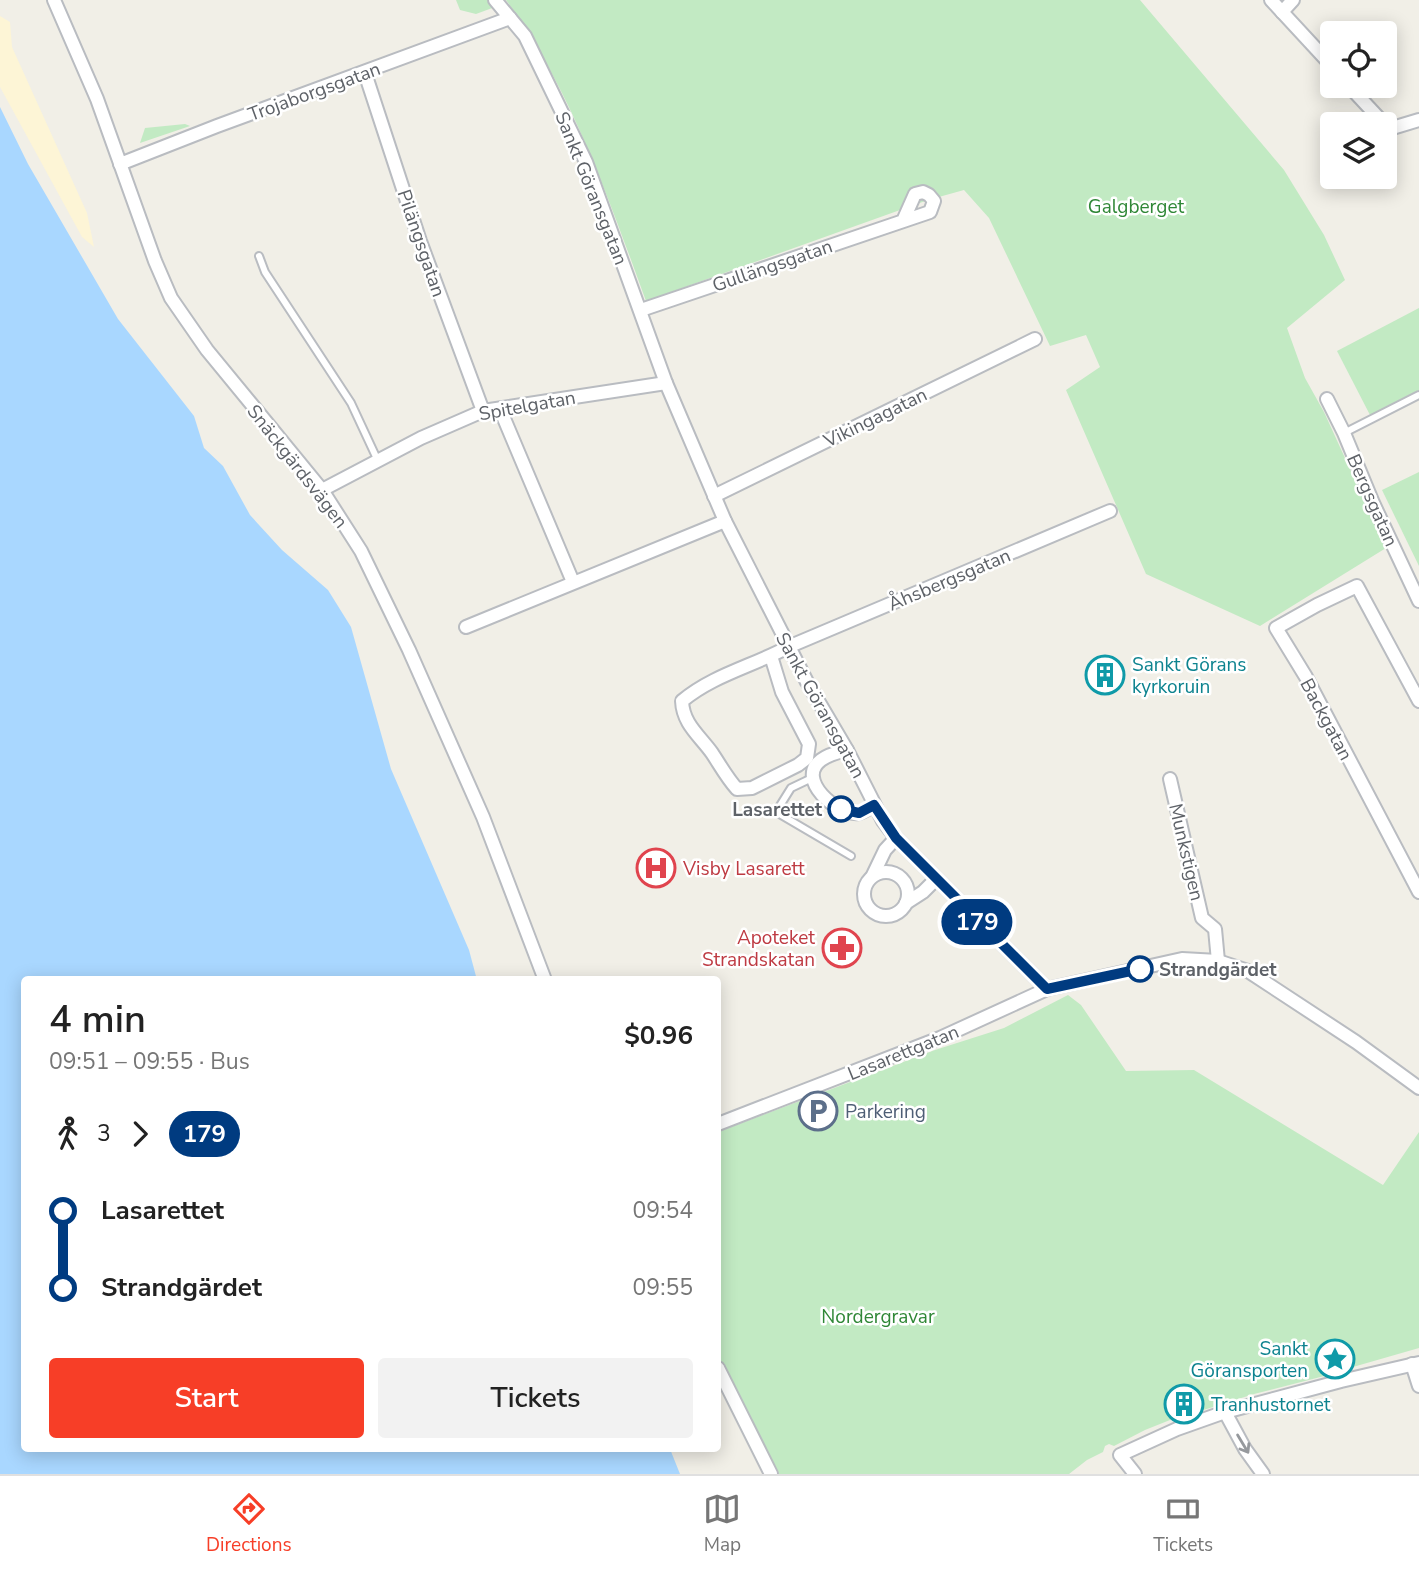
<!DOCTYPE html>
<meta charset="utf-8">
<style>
body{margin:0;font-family:"Nunito Sans",sans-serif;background:#f2f2f2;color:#222;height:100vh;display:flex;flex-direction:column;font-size:26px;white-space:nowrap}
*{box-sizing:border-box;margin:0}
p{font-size:23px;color:#767676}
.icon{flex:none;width:38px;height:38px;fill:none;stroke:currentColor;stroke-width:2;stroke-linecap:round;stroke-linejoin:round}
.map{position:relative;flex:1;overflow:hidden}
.sheet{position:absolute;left:21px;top:976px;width:700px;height:476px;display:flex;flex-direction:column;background:#fff;border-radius:7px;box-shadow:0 4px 18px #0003}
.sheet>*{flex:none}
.badge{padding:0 14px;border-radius:23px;font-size:24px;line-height:46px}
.tools{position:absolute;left:1320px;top:21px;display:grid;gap:14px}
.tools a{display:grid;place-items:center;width:77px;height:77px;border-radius:7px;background:#fff;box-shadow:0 4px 18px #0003;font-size:35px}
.map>.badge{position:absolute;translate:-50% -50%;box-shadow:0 0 0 4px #fff}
.legs{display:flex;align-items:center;gap:10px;height:77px;padding:0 28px;font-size:23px}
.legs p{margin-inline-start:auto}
.overview{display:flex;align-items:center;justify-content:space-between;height:119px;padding:0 28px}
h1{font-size:38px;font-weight:600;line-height:52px}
.cta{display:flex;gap:14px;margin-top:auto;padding:14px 28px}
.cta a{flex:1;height:80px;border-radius:7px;background:#f73e27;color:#fff;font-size:28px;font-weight:600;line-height:80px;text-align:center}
.cta a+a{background:#f2f2f2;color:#222}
ul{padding:0 28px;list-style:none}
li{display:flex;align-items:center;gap:24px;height:77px;font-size:26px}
li i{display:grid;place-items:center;width:10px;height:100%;margin:0 9px;background:currentColor}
li i::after{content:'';width:18px;height:18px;margin:-9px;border:5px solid;border-radius:50%;background:#fff}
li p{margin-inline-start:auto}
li:first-child i{background:linear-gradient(#0000 50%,currentColor 0)}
li:last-child i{background:linear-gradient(currentColor 50%,#0000 0)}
.dock{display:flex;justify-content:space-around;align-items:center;height:98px;border-top:2px solid #e0e0e0;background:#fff;font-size:19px;color:#767676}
.dock a{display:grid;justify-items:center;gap:4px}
.dock .on{color:#f73e27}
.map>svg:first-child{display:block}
.green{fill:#c2eac3}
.sand{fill:#fdf5d6}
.water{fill:#a9d7ff}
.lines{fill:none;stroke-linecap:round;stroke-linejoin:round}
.service-casing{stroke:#b9bcc1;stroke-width:10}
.minor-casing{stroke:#b9bcc1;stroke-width:16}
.service{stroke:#fff;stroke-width:6}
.minor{stroke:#fff;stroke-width:12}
.oneway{stroke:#96999d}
.line-1-casing{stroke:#fff;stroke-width:16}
.line-1{stroke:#003b80;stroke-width:10}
.stop-1-dot{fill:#fff;stroke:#003b80;stroke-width:3.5}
.labels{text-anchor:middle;stroke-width:5;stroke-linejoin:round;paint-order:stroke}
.street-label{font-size:19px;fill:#5e6268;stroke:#fff}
.park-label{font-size:19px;fill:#2f8736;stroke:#fff}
.culture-label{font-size:19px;fill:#0d838f;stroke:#fff;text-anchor:start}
.stop-label{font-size:19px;font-weight:bold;fill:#5e6268;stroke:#fff;text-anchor:end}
.health-label{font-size:19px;fill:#be3a42;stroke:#fff;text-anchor:start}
.service-label{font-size:19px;fill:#4e5e75;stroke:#fff;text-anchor:start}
</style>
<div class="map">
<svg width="1419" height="1474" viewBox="0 0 1419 1474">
<rect width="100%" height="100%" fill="#f1efe7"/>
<g class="green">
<path d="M456,0H490L495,7L476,14L460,10Z"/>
<path d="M506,0H1140L1284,170L1324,235L1345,280L1287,328L1305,378L1324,412L1386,548L1260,626L1146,574L1066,390L1100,367L1086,335L1050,346L989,218L964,190L928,200L646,301C608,197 571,89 506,0Z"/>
<path d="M185,124L190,126L140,143L145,128Z"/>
<path d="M1419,308V390L1370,415L1337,351Z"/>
<path d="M1419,472V566L1382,490Z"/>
<path d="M1068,995L1081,1005L1126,1071L1194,1070L1383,1185L1419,1132V1348L1346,1369L1343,1361L1339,1358L1332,1360L1329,1364L1332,1374L1254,1394L1194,1413L1190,1401L1184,1399L1180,1401L1176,1407L1180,1416L1145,1430L1114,1446L1109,1444L1105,1446L1103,1452L1087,1460L1069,1474H779L718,1358V1132L935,1050L1004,1028Z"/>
</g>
<path class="sand" d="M0,16L10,22L12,47L87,213L94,247L82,237L0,87Z"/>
<path class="water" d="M0,107L28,164L118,319L194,416L204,448L223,466L250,515L282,550L328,590L351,627L391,769L469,950L477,980H24V1449H670L680,1474H0Z"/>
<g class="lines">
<defs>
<g id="service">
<path d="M259,256L265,272L351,403L378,461"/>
<path d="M1344,433L1419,395"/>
<path d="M814,777L791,788L776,812L851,856"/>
</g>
<g id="minor">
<path d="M54,0L97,99L155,261L171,298L207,350L322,490L361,551L409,650L483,817L545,980"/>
<path d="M495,0L525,36L586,162L666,383L725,521L807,682L847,750L883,821L896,838L1047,989L1182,959L1218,961L1248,971L1356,1042L1419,1088"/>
<path d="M1271,0L1332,66"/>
<path d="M1282,12L1293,0"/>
<path d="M365,73L420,241L483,411"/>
<path d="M1349,86L1389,129L1419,120"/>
<path d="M120,164L217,126L510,18"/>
<path d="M641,310L930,212L934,201L929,195L923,192L915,194L903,221"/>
<path d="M1327,399L1344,433L1373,503L1419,601"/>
<path d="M500,409L573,582"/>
<path d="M322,490L421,438L483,411L666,383"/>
<path d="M714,496L1035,339"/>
<path d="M466,627L725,521"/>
<path d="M771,656L782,692L809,744L807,758L798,765L752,788L737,789C727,778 720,765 712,753C699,735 683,724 682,701C713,675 753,666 788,647L1110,511"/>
<path d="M1419,701L1357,586L1317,605L1276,628L1306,677L1419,892"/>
<path d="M847,750C839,752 829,754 821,760C795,779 837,816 859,813C864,812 870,807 874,805"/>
<path d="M1170,779L1202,918L1215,929L1218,961"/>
<circle cx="886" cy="894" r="22"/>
<path d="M873,875L885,850L896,838"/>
<path d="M906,903L923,892L936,879"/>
<path d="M718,1124L940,1038L1047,989"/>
<path d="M1412,1364L1419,1386"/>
<path d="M718,1368L771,1474"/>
<path d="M1225,1412L1245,1449L1263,1474"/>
<path d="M1135,1474L1120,1455L1177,1429L1225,1412L1341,1381L1419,1363"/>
</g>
</defs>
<use href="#service" class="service-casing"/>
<use href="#minor" class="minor-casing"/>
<use href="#service" class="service"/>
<use href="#minor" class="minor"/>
</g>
<defs><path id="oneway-shaft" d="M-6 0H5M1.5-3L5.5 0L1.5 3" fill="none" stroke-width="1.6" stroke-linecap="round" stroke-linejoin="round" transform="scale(1.75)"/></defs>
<use class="oneway" href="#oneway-shaft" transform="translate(1243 1444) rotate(59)"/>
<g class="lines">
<defs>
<path id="line-1" d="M841,809L859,813L874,805L896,838L1047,989L1140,969"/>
</defs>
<use href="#line-1" class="line-1-casing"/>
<use href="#line-1" class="line-1"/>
</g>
<defs>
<symbol id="building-ring" viewBox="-11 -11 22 22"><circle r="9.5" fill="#fff" stroke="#0f9aa8" stroke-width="1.5"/><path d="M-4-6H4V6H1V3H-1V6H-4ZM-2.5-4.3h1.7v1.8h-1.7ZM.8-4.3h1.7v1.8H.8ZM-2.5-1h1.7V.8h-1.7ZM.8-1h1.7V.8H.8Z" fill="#0f9aa8"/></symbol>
<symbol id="hospital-ring" viewBox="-11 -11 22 22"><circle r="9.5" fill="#fff" stroke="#e0444e" stroke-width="1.5"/><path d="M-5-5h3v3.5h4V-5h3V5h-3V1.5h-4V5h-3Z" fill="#e0444e"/></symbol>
<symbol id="pharmacy-ring" viewBox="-11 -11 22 22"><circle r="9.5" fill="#fff" stroke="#e0444e" stroke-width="1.5"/><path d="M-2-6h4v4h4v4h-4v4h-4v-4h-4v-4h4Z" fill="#e0444e"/></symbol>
<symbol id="parking-ring" viewBox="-11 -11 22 22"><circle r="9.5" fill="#fff" stroke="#5c6f8a" stroke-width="1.5"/><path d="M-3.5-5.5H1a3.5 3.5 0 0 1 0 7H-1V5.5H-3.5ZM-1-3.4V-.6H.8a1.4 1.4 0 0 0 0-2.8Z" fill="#5c6f8a"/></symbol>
<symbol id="sight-ring" viewBox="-11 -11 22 22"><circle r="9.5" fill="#fff" stroke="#0f9aa8" stroke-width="1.5"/><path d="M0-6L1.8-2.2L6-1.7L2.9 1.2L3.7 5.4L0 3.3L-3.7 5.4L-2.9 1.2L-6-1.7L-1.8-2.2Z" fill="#0f9aa8"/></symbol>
</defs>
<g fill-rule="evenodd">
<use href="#building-ring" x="1083" y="653" width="44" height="44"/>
<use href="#hospital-ring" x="634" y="846" width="44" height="44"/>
<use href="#pharmacy-ring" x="820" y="926" width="44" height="44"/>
<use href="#parking-ring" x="796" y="1089" width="44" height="44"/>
<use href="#sight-ring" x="1313" y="1337" width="44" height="44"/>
<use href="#building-ring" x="1162" y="1382" width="44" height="44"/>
</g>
<g class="stop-1-dot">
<circle cx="841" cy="809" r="12"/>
<circle cx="1140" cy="969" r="12"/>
</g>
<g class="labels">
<g class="street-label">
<text transform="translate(314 91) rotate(-20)" y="7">Trojaborgsgatan</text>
<text transform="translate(592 188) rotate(68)" y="7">Sankt Göransgatan</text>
<text transform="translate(422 243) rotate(71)" y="7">Pilängsgatan</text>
<text transform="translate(772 265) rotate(-19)" y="7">Gullängsgatan</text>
<text transform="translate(527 405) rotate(-10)" y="7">Spitelgatan</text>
<text transform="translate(875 417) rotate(-26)" y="7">Vikingagatan</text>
<text transform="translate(298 466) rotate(52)" y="7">Snäckgärdsvägen</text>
<text transform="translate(1373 500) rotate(66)" y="7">Bergsgatan</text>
<text transform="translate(949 579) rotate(-23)" y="7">Åhsbergsgatan</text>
<text transform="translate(821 705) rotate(61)" y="7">Sankt Göransgatan</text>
<text transform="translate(1327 719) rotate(62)" y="7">Backgatan</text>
<text transform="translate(1187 852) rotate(77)" y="7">Munkstigen</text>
<text transform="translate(903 1052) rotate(-22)" y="7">Lasarettgatan</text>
</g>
<g class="park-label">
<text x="1136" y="213">Galgberget</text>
<text x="878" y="1323">Nordergravar</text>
</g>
<g class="culture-label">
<text x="1132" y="671">Sankt Görans<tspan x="1132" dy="22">kyrkoruin</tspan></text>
<text x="1308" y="1355" text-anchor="end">Sankt<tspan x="1308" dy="22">Göransporten</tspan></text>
<text x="1211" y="1411">Tranhustornet</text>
</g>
<g class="stop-label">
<text x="822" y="816">Lasarettet</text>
<text x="1159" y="976" text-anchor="start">Strandgärdet</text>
</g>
<g class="health-label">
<text x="683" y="875">Visby Lasarett</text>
<text x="815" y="944" text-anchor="end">Apoteket<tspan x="815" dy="22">Strandskatan</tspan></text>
</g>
<g class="service-label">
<text x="845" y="1118">Parkering</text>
</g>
</g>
</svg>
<div class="tools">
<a><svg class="icon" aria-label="locate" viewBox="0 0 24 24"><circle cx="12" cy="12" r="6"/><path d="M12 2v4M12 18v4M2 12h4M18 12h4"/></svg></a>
<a><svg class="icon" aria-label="layers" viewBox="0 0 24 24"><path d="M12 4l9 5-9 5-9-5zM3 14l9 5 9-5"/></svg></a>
</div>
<b class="badge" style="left:977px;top:922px;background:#003b80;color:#fff">179</b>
<section class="sheet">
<div class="overview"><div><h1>4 min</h1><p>09:51 – 09:55 · Bus</p></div><b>$0.96</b></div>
<div class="legs"><svg class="icon" aria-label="walk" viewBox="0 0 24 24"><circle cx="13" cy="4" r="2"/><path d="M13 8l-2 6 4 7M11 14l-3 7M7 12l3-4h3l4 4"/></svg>3<svg class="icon" aria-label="forward" viewBox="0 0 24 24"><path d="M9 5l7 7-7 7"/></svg><b class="badge" style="background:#003b80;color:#fff">179</b></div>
<ul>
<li><i style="color:#003b80"></i><b>Lasarettet</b><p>09:54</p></li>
<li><i style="color:#003b80"></i><b>Strandgärdet</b><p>09:55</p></li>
</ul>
<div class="cta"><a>Start</a><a>Tickets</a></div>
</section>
</div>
<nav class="dock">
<a class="on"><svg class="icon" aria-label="directions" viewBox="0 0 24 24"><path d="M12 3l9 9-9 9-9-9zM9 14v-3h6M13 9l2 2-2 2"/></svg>Directions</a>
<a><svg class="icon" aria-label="map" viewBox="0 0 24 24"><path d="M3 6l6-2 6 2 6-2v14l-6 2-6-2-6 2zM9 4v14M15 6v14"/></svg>Map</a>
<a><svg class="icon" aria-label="tickets" viewBox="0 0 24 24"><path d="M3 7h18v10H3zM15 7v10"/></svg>Tickets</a>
</nav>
